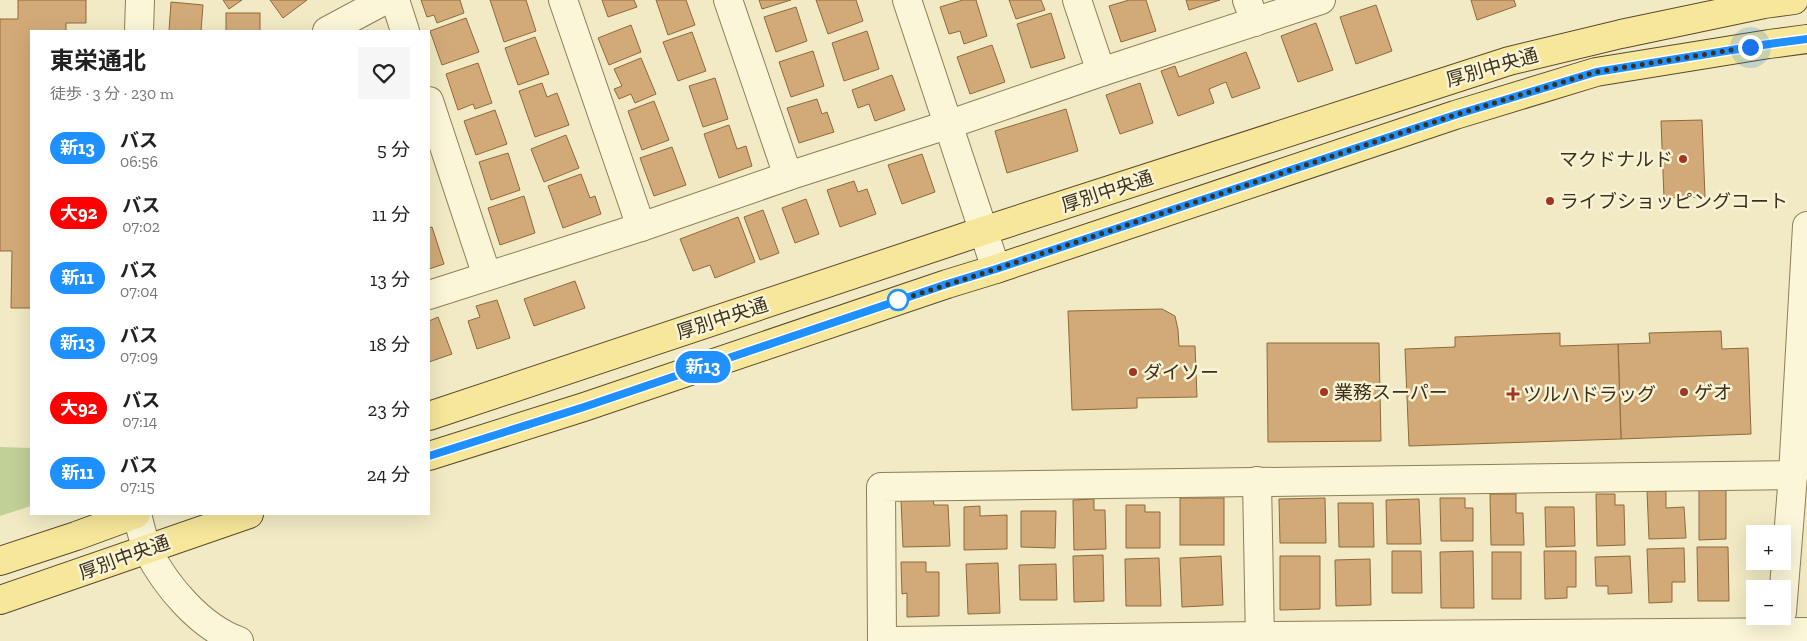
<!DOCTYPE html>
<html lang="ja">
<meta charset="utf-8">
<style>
body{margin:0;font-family:"Zilla Slab","Noto Sans JP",serif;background:#f6f6f6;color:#222;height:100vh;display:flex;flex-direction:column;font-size:19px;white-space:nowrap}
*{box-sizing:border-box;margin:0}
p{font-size:16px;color:#767676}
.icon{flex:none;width:28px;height:28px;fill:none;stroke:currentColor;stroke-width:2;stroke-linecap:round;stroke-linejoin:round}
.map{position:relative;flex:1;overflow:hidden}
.side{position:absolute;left:30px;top:30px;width:400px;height:485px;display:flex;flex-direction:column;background:#fff;border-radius:0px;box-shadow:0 5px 20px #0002}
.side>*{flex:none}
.badge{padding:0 10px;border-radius:16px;font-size:18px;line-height:32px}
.controls{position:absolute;left:1746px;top:525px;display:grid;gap:10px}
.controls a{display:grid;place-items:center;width:45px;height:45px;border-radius:0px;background:#fff;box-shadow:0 5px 20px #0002;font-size:25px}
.you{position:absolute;width:25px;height:25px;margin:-12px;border:4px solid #fff;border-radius:50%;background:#1a73e8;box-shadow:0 0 0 8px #1a73e833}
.map>.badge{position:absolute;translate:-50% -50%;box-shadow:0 0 0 2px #fff}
.round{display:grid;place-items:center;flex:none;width:52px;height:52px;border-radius:0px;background:#f6f6f6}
.summary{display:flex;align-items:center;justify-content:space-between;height:85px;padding:0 20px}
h1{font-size:24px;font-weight:700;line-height:38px}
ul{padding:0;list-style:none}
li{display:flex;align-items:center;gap:15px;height:65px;padding:0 20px}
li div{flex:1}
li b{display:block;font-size:19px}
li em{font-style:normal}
li .badge{min-width:55px;font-weight:700;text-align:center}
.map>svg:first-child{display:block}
.green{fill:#c1d097}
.building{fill:#d2aa78;stroke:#8f693d}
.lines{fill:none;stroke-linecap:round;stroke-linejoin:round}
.minor-casing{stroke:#8e7d59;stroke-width:30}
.major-casing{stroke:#5b492d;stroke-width:30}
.minor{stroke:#fbf6d8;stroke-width:28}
.major{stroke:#f6e79a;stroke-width:28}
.line-casing{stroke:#fff;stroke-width:11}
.line{stroke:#1e90ff;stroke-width:8}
.walk{stroke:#3d311e;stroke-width:5;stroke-dasharray:0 9}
.poi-dot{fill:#a13625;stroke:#f8f3d5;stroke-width:2}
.stop-dot{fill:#fff;stroke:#1e90ff;stroke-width:2.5}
.labels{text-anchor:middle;stroke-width:5;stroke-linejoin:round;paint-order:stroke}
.street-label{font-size:19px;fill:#3d311e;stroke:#f8f3d5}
.poi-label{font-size:19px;fill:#3d311e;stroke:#f8f3d5;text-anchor:start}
</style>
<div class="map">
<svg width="1807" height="641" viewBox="0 0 1807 641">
<rect width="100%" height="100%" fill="#f1eac4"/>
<path class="green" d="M0,447L31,448V506L0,516Z"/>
<g class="building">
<path d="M18,0H86V23H66V31H31V308H11L12,251H0V19H18Z"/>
<path d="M223,0H242L229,9Z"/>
<path d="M270,0H307L283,18Z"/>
<path d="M421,0H460L464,13L437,23L434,15L427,17Z"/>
<path d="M490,0H526L536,31L504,42Z"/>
<path d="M602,0H634L637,7L608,17Z"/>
<path d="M656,0H686L695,25L668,35Z"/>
<path d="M759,0H791L762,9Z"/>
<path d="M816,0H856L863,21L828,34Z"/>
<path d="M963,0H976L987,36L964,44L960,31L949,34L940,7Z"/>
<path d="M1009,0H1041L1045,10L1016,19Z"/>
<path d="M1129,0H1146L1156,31L1121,42L1109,6Z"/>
<path d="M1186,0H1220L1189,10Z"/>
<path d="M1471,0H1514L1516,6L1477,20Z"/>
<path d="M171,2L203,5L201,31H169Z"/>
<path d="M1376,5L1392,51L1356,64L1340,17Z"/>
<path d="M796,7L807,41L776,52L764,17Z"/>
<rect x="226" y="13" width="34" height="18"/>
<path d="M1051,13L1065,58L1031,68L1017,24Z"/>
<path d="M466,18L479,52L442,65L430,31Z"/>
<path d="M1316,23L1333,70L1298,82L1281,36Z"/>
<path d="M631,25L641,52L609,65L598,38Z"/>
<path d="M867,31L879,69L844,81L832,43Z"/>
<path d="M692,32L706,71L678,81L663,42Z"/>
<path d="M535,37L549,74L518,85L505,48Z"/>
<path d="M992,45L1005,82L970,94L957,57Z"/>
<path d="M813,51L824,86L791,97L779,62Z"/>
<path d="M1246,52L1260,88L1232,98L1226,82L1209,89L1214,103L1178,116L1161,71L1175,66L1179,77Z"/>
<path d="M641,58L656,94L635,103L631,94L619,99L614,89L622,86L614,69Z"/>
<path d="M478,63L492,103L475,109L473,104L458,110L446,74Z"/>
<path d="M892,75L905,110L875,121L869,104L858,108L852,90Z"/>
<path d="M715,78L728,119L703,127L689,86Z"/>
<path d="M542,83L547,97L557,93L569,125L535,137L519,91Z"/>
<path d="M1140,83L1153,123L1120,134L1106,95Z"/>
<path d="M817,99L822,114L827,112L834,132L799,143L787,108Z"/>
<path d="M654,101L669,140L642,150L628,111Z"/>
<path d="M1066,109L1078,151L1007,173L995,131Z"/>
<path d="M495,110L507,144L476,155L464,121Z"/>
<path d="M1702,120L1705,197L1664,198L1661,121Z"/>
<path d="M729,125L737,149L746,146L752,166L719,178L704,134Z"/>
<path d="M566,135L579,168L544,182L531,149Z"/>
<path d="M672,147L686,185L654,196L640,158Z"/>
<path d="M508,153L520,190L491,200L479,162Z"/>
<path d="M922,154L935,192L902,204L888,165Z"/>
<path d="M581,174L590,198L595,196L601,214L563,228L548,186Z"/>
<path d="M854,181L858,192L867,189L876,214L840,227L827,190Z"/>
<path d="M524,196L535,233L500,245L488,208Z"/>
<path d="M806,199L819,234L795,243L782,208Z"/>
<path d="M763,210L779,253L760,260L744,217Z"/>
<path d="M738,217L755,262L715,278L710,265L693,271L680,239Z"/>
<path d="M432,227L444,264L429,269V228Z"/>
<path d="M575,281L585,308L534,326L524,299Z"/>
<path d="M497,300L510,338L477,349L468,321L480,317L476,306Z"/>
<path d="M1162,309L1175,316L1178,330L1179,346H1195L1197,397L1137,398V408L1072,410L1068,311Z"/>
<path d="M438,317L452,354L429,362V321Z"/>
<path d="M1721,331L1722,349L1748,348L1751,434L1621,439L1618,344L1650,343L1649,333Z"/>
<path d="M1560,333V346L1618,344L1621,439L1409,446L1405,349L1455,347V337Z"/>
<path d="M1267,343H1379L1381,441L1268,442Z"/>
<path d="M1726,488V539L1699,540V489Z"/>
<path d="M1647,491H1666V508L1684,507L1686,538L1649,539Z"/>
<path d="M1490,494H1516V513H1523L1524,545H1491Z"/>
<path d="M1596,494H1615V505H1624L1625,545L1597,546Z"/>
<rect x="1180" y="498" width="44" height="47"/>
<path d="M1325,498L1326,543H1280L1279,499Z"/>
<path d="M1440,498H1465V508H1473V541H1441Z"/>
<path d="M933,499L934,505H948L950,546L903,547L901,500Z"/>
<path d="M1094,499V510H1105L1106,549L1074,550L1073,500Z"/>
<path d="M1419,499L1421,544H1387L1386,500Z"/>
<path d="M1338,503H1373L1374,547H1339Z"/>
<path d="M1126,505H1145V512H1160V548H1126Z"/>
<path d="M980,506V516L1007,515V549L964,550V507Z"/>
<path d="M1545,507H1574L1575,546L1546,547Z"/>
<path d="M1021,511H1056L1055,548L1021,547Z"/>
<path d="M1697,547H1728L1729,601H1698Z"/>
<path d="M1684,548L1685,582H1672V602L1649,603L1647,549Z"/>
<path d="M1392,551H1421L1422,593H1392Z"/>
<path d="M1473,551L1474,608H1441L1440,552Z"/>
<path d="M1544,551H1576V587H1567V598L1545,599Z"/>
<rect x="1492" y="552" width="29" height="47"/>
<path d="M1103,555L1104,601L1074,602L1073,556Z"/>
<path d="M1221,556L1223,605L1182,607L1180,558Z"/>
<path d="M1280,556H1320V609L1280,610Z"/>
<path d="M1630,556L1632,593L1608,594V586H1596L1595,557Z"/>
<path d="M1159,558L1161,606H1126L1125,559Z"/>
<path d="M1370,559L1371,605L1336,606L1335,560Z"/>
<path d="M901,562H926V572H939V616L907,617V593L902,594Z"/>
<path d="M998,563L1000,613L968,614L966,564Z"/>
<path d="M1056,564L1057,600H1020L1019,565Z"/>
</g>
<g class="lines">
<defs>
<g id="minor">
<path d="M395,0L405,31"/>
<path d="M563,0L641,227"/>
<path d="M728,0L788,176"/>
<path d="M907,0L996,269"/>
<path d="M1077,0L1101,72"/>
<path d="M1247,0L1255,22"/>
<path d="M139,31L140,0"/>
<path d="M327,31L385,0"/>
<path d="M429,101L487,276"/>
<path d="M429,295L641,227L788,176L950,124L1101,72L1321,0"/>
<path d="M1257,481L1260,641"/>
<path d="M137,514C140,526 143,540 148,551C166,586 200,627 239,641"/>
<path d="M1782,612L1793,475L1807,226"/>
<path d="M882,641L881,487L1793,475"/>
<path d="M893,641L1260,636L1807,632"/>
</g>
<g id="major">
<path d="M429,416L983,231L1509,61L1621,34L1764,4L1794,0"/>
<path d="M429,456L584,407L947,284L996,269L1455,115L1596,72L1769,44L1807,39"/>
<path d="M0,561L76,536L136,514"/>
<path d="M0,600L249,514"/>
</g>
</defs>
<use href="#minor" class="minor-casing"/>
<use href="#major" class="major-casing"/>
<use href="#minor" class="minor"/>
<use href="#major" class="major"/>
</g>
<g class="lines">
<defs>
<path id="line" d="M429,456L584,407L947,284L996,269L1455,115L1596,72L1769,44L1807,39"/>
</defs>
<use href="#line" class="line-casing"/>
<use href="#line" class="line"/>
<path class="walk" d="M898,300L893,302L996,269L1455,115L1596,72L1750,47"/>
</g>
<g class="poi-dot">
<circle cx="1683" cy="159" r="5"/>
<circle cx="1550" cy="201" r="5"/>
<circle cx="1133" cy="372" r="5"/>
<circle cx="1324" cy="392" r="5"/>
<circle cx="1684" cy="392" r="5"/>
<path d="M1510.5 386.5h5v5h5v5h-5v5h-5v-5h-5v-5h5z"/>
</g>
<circle class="stop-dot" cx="898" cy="300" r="10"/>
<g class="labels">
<g class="street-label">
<text transform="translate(1492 67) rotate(-16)" y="7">厚別中央通</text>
<text transform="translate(1107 191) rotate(-18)" y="7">厚別中央通</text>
<text transform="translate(722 318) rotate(-18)" y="7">厚別中央通</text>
<text transform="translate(124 557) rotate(-20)" y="7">厚別中央通</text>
</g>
<g class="poi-label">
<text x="1673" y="166" text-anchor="end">マクドナルド</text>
<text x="1560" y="208">ライブショッピングコート</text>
<text x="1143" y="379">ダイソー</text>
<text x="1334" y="399">業務スーパー</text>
<text x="1694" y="399">ゲオ</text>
<text x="1523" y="401">ツルハドラッグ</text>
</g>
</g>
</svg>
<div class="controls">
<a>+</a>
<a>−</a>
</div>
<div class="you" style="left:1750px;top:47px"></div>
<b class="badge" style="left:703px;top:367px;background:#1e90ff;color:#fff">新13</b>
<section class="side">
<div class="summary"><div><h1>東栄通北</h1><p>徒歩 · 3 分 · 230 m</p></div><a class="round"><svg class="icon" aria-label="heart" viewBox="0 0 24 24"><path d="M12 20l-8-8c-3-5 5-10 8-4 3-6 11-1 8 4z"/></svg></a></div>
<ul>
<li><span class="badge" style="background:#1e90ff;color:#fff">新13</span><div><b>バス</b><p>06:56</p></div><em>5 分</em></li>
<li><span class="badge" style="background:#f00;color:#fff">大92</span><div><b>バス</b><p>07:02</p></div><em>11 分</em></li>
<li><span class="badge" style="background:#1e90ff;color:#fff">新11</span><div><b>バス</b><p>07:04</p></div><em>13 分</em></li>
<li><span class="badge" style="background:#1e90ff;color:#fff">新13</span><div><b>バス</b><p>07:09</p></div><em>18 分</em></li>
<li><span class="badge" style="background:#f00;color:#fff">大92</span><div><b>バス</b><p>07:14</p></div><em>23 分</em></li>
<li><span class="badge" style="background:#1e90ff;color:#fff">新11</span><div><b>バス</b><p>07:15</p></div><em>24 分</em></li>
</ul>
</section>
</div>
